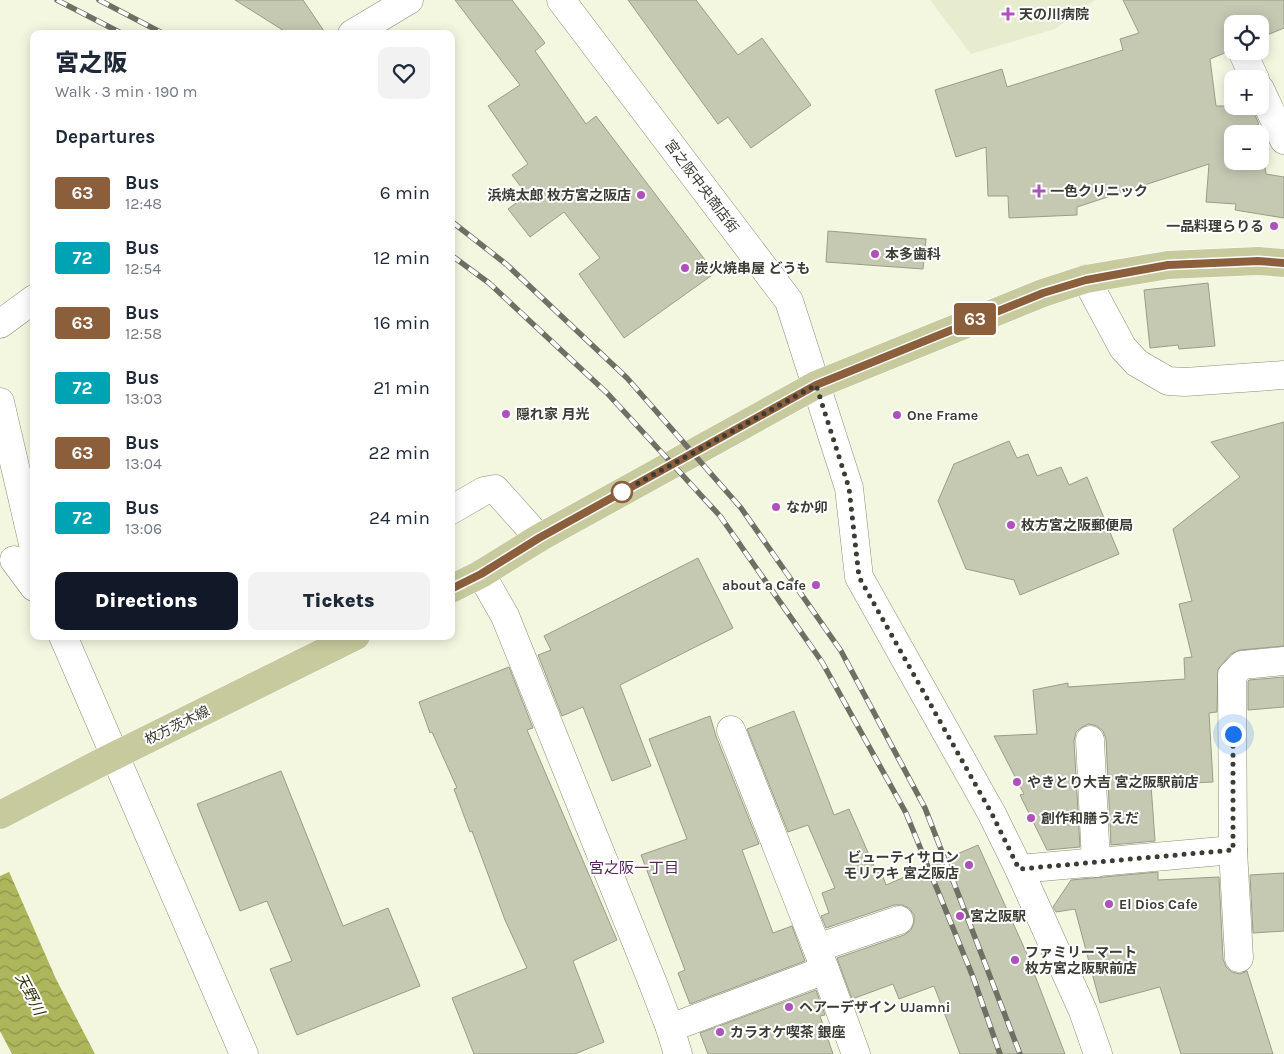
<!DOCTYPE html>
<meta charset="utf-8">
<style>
body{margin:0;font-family:Karla,"Noto Sans JP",sans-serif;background:#f2f2f3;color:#1f2937;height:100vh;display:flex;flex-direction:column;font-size:19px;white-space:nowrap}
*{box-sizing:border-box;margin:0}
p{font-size:16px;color:#747a83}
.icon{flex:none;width:28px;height:28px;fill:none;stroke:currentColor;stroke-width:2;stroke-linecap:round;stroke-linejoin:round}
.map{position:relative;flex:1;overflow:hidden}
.panel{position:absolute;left:30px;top:30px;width:425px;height:610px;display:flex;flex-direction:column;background:#fff;border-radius:10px;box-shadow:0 2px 12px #0003}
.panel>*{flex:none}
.badge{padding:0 10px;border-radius:4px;font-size:18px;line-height:32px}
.tools{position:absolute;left:1224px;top:15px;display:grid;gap:10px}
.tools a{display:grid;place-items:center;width:45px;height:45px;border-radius:10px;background:#fff;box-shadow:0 2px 12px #0003;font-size:25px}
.you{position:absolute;width:25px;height:25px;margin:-12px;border:4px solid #fff;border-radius:50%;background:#1a73e8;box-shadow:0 0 0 8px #1a73e833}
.map>.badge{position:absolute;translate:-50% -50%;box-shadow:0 0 0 2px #fff}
h2{padding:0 25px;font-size:19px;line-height:45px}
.round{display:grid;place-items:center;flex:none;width:52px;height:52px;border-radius:10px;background:#f2f2f3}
.summary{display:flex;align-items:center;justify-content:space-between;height:85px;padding:0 25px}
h1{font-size:24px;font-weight:800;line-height:38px}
.cta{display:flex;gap:10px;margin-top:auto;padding:10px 25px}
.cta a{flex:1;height:58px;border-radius:10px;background:#111827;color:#fff;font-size:20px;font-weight:800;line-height:58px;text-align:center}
.cta a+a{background:#f2f2f3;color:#1f2937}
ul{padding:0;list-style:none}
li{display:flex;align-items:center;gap:15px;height:65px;padding:0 25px}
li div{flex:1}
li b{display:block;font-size:19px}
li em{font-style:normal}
li .badge{min-width:55px;font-weight:700;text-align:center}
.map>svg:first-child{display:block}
.built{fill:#e8ecce}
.water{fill:url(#water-waves)}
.pier{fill:#f4f7e0}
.building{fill:#c5c9b2;stroke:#999c86;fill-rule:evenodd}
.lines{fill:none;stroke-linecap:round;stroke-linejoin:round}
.minor-casing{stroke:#8a8d78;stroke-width:29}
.major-casing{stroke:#fff;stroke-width:29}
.minor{stroke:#fff;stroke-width:28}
.major{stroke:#c6ca9d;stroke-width:28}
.rail-casing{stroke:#6f7063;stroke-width:5.5}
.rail{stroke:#fff;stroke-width:4;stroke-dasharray:11;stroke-linecap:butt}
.line-casing{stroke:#fff;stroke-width:11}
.line{stroke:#8b5e3c;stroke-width:8}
.walk{stroke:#3b3c33;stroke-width:5;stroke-dasharray:0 9}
.poi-dot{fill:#af51ba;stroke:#fff;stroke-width:2}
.stop-dot{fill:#fff;stroke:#8b5e3c;stroke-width:2.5}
.labels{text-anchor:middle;stroke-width:4;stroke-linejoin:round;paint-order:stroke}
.poi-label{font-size:14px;font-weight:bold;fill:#3b3c33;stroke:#fff;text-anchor:start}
.street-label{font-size:14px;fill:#3b3c33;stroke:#fff}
.neighbourhood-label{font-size:15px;fill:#542659;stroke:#fff}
.water-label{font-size:15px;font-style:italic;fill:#2f320a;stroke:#fff}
</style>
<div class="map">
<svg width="1284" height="1054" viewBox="0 0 1284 1054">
<defs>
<pattern id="water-waves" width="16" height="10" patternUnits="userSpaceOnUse" patternTransform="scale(1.25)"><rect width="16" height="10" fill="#adb65b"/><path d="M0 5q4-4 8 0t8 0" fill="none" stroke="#8e954c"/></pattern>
</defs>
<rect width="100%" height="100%" fill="#f4f7e0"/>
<path class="built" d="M930,0H1095L1055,29L971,54Z"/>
<path class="water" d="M0,851L56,979L95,1054H12L0,1031Z"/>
<path class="pier" d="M0,848L2,850L11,871L0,876Z"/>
<g class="building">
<path d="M235,0H303L326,34H289Z"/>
<path d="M455,0H512L545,43L535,51L586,124L596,116L715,273L624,338L579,274L600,258L564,212L530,237L508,209L527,195L512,175L528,164L488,106L520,85Z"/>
<path d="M628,0H696L738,55L762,38L811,105L751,148L728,117L718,124Z"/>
<path d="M1123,0H1284V28L1260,38V24H1232V39L1229,42L1227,52L1210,59L1216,106H1251L1258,122L1266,174L1284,177V218L1235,210L1236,204L1206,202L1209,164L1077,207V215L1009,218L1008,196H988L986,147L956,157L935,90L1002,69L1007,87L1123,50L1120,39L1139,33ZM1232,134H1260V161H1232Z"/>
<path d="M828,231L926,239L923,269L826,262Z"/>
<path d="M1208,283L1215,346L1179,349L1178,345L1150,348L1144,290Z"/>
<path d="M1284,422V646L1240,650L1231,654L1218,669L1217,712L1209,713L1213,782L1151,785L1155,841L1111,845L1106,739L1103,731L1097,726L1089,724L1082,727L1076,732L1074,741L1080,847L1047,850L1020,795L1024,794L994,736L1037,734L1033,690L1068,683V687L1185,679L1184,658L1192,657L1179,604L1192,601L1173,529L1240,477L1211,442Z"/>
<path d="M1009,441L1017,458L1028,454L1037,476L1061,467L1069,485L1087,477L1119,554L1020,595L1014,580L966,569L938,501L954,464Z"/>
<path d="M698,558L733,628L620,685L651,766L612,781L583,707L562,716L538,655L551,650L544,636Z"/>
<path d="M509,667L533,728L527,730L617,940L573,961L604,1042L575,1054H474L452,998L527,968L505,920L472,831L470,832L454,789L457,788L432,732L430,733L419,702Z"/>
<path d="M1284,677V707L1248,710V681L1249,680Z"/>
<path d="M794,711L834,815L849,809L877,873L881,871L886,885L978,845L1026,952L1065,1054H960L934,986L899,999L893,984L852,999L837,958L904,935L911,930L914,923V915L909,908L902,905H894L826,928L821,916L829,913L822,893L835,888L808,825L788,832L747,729Z"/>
<path d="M710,716L716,736L759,844L742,850L773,933L792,926L805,961L690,1004L678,973L685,970L641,855L687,839L649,739Z"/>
<path d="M281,771L343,926L388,908L420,986L297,1035L270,969L292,961L267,901L240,911L197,804Z"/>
<path d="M1158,872V880L1219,877L1223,959L1226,967L1232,972L1240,974L1247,971L1273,1054H1181L1160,987L1100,1003L1075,909L1056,912L1053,907L1071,880Z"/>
<path d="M1284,873V931L1253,933L1250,875Z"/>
<path d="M816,990L825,1015L820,1016L833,1054H708L700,1033Z"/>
</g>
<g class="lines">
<defs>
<g id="minor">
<path d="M561,0L789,301L849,488L859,577L992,814L1019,869L1083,1011L1098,1054"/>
<path d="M352,34L409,0"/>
<path d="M1242,51L1255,79"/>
<path d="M1260,89L1284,140"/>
<path d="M1086,279L1123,348L1137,363L1168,381L1185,382L1284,375"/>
<path d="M0,324L34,299"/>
<path d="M0,402L34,548"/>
<path d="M451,510L484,491L495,489L539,538"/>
<path d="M14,560L34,587"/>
<path d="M481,574L505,616L652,981L670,1028L678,1054"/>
<path d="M63,636L244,1054"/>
<path d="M731,730L817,948L856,1054"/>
<path d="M1090,740L1096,863"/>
<path d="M1019,869L1233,850"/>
<path d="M817,948L899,920"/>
<path d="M1239,958L1233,850L1232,675L1242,665L1284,661"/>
<path d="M670,1028L825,970"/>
</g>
<g id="major">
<path d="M451,589L481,574L539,538L816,385L1043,293L1086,279L1168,265L1258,261L1284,263"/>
<path d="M0,815L96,765L356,636"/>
</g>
</defs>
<use href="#minor" class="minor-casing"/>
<use href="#major" class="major-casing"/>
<use href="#minor" class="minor"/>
<use href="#major" class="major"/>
<defs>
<g id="rail">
<path d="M57,0L123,34"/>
<path d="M99,0L164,34"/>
<path d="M451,221L506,264L627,378L741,508L841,651L925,808L1020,1054"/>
<path d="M451,255L489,283L607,393L720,516L822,662L906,813L973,977L1000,1054"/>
</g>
</defs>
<use href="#rail" class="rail-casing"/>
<use href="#rail" class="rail"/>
</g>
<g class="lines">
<defs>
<path id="line" d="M451,589L481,574L539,538L816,385L1043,293L1086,280L1168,265L1258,261L1284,263"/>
</defs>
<use href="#line" class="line-casing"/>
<use href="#line" class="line"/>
<path class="walk" d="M622,492L816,385L849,488L859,577L992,814L1019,869L1233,850V734"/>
</g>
<g class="poi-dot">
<path d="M1005.5 6.5h5v5h5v5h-5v5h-5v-5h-5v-5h5z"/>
<path d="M1036.5 183.5h5v5h5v5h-5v5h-5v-5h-5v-5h5z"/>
<circle cx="641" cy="195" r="5"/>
<circle cx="1274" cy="226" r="5"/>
<circle cx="875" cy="254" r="5"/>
<circle cx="685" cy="268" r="5"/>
<circle cx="506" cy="414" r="5"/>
<circle cx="897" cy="415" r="5"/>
<circle cx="776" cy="507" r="5"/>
<circle cx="1011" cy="525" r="5"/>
<circle cx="816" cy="585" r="5"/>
<circle cx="1017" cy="782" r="5"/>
<circle cx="1031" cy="818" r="5"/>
<circle cx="969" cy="865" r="5"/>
<circle cx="1109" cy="904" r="5"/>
<circle cx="960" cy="916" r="5"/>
<circle cx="1015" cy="960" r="5"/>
<circle cx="789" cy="1007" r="5"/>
<circle cx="720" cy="1032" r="5"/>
</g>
<circle class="stop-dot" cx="622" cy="492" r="10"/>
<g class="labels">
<g class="poi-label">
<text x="1019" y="19">天の川病院</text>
<text x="1050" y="196">一色クリニック</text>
<text x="631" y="200" text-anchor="end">浜焼太郎 枚方宮之阪店</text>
<text x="1264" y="231" text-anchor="end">一品料理らりる</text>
<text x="885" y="259">本多歯科</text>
<text x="695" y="273">炭火焼串屋 どうも</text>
<text x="516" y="419">隠れ家 月光</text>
<text x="907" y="420">One Frame</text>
<text x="786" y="512">なか卯</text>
<text x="1021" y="530">枚方宮之阪郵便局</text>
<text x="806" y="590" text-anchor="end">about a Cafe</text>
<text x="1027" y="787">やきとり大吉 宮之阪駅前店</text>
<text x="1041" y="823">創作和膳うえだ</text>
<text x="959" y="862" text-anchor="end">ビューティサロン<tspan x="959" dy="16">モリワキ 宮之阪店</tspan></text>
<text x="1119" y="909">El Dios Cafe</text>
<text x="970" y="921">宮之阪駅</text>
<text x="1025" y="957">ファミリーマート<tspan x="1025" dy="16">枚方宮之阪駅前店</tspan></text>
<text x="799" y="1012">ヘアーデザイン UJamni</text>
<text x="730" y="1037">カラオケ喫茶 銀座</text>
</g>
<g class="street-label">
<text transform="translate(702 186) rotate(53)" y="5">宮之阪中央商店街</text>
<text transform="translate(177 725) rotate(-26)" y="5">枚方茨木線</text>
</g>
<g class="neighbourhood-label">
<text x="634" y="873">宮之阪一丁目</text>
</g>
<g class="water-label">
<text transform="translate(30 994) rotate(63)" y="5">天野川</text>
</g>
</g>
</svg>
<div class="tools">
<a><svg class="icon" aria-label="locate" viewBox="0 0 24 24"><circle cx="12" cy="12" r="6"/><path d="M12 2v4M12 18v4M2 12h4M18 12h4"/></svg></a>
<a>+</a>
<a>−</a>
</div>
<div class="you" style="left:1233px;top:734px"></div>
<b class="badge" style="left:975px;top:319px;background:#8b5e3c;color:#fff">63</b>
<section class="panel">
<div class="summary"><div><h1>宮之阪</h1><p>Walk · 3 min · 190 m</p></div><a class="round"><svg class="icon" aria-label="heart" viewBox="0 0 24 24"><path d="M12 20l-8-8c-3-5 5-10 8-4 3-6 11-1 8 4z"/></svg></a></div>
<h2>Departures</h2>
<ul>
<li><span class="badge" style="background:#8b5e3c;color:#fff">63</span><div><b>Bus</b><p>12:48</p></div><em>6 min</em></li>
<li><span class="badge" style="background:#00a3b4;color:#fff">72</span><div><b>Bus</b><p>12:54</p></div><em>12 min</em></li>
<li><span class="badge" style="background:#8b5e3c;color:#fff">63</span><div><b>Bus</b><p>12:58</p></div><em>16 min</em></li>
<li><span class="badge" style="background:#00a3b4;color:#fff">72</span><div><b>Bus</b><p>13:03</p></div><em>21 min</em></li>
<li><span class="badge" style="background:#8b5e3c;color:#fff">63</span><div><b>Bus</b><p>13:04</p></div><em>22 min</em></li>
<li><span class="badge" style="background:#00a3b4;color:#fff">72</span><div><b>Bus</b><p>13:06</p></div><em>24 min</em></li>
</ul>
<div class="cta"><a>Directions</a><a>Tickets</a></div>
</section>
</div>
